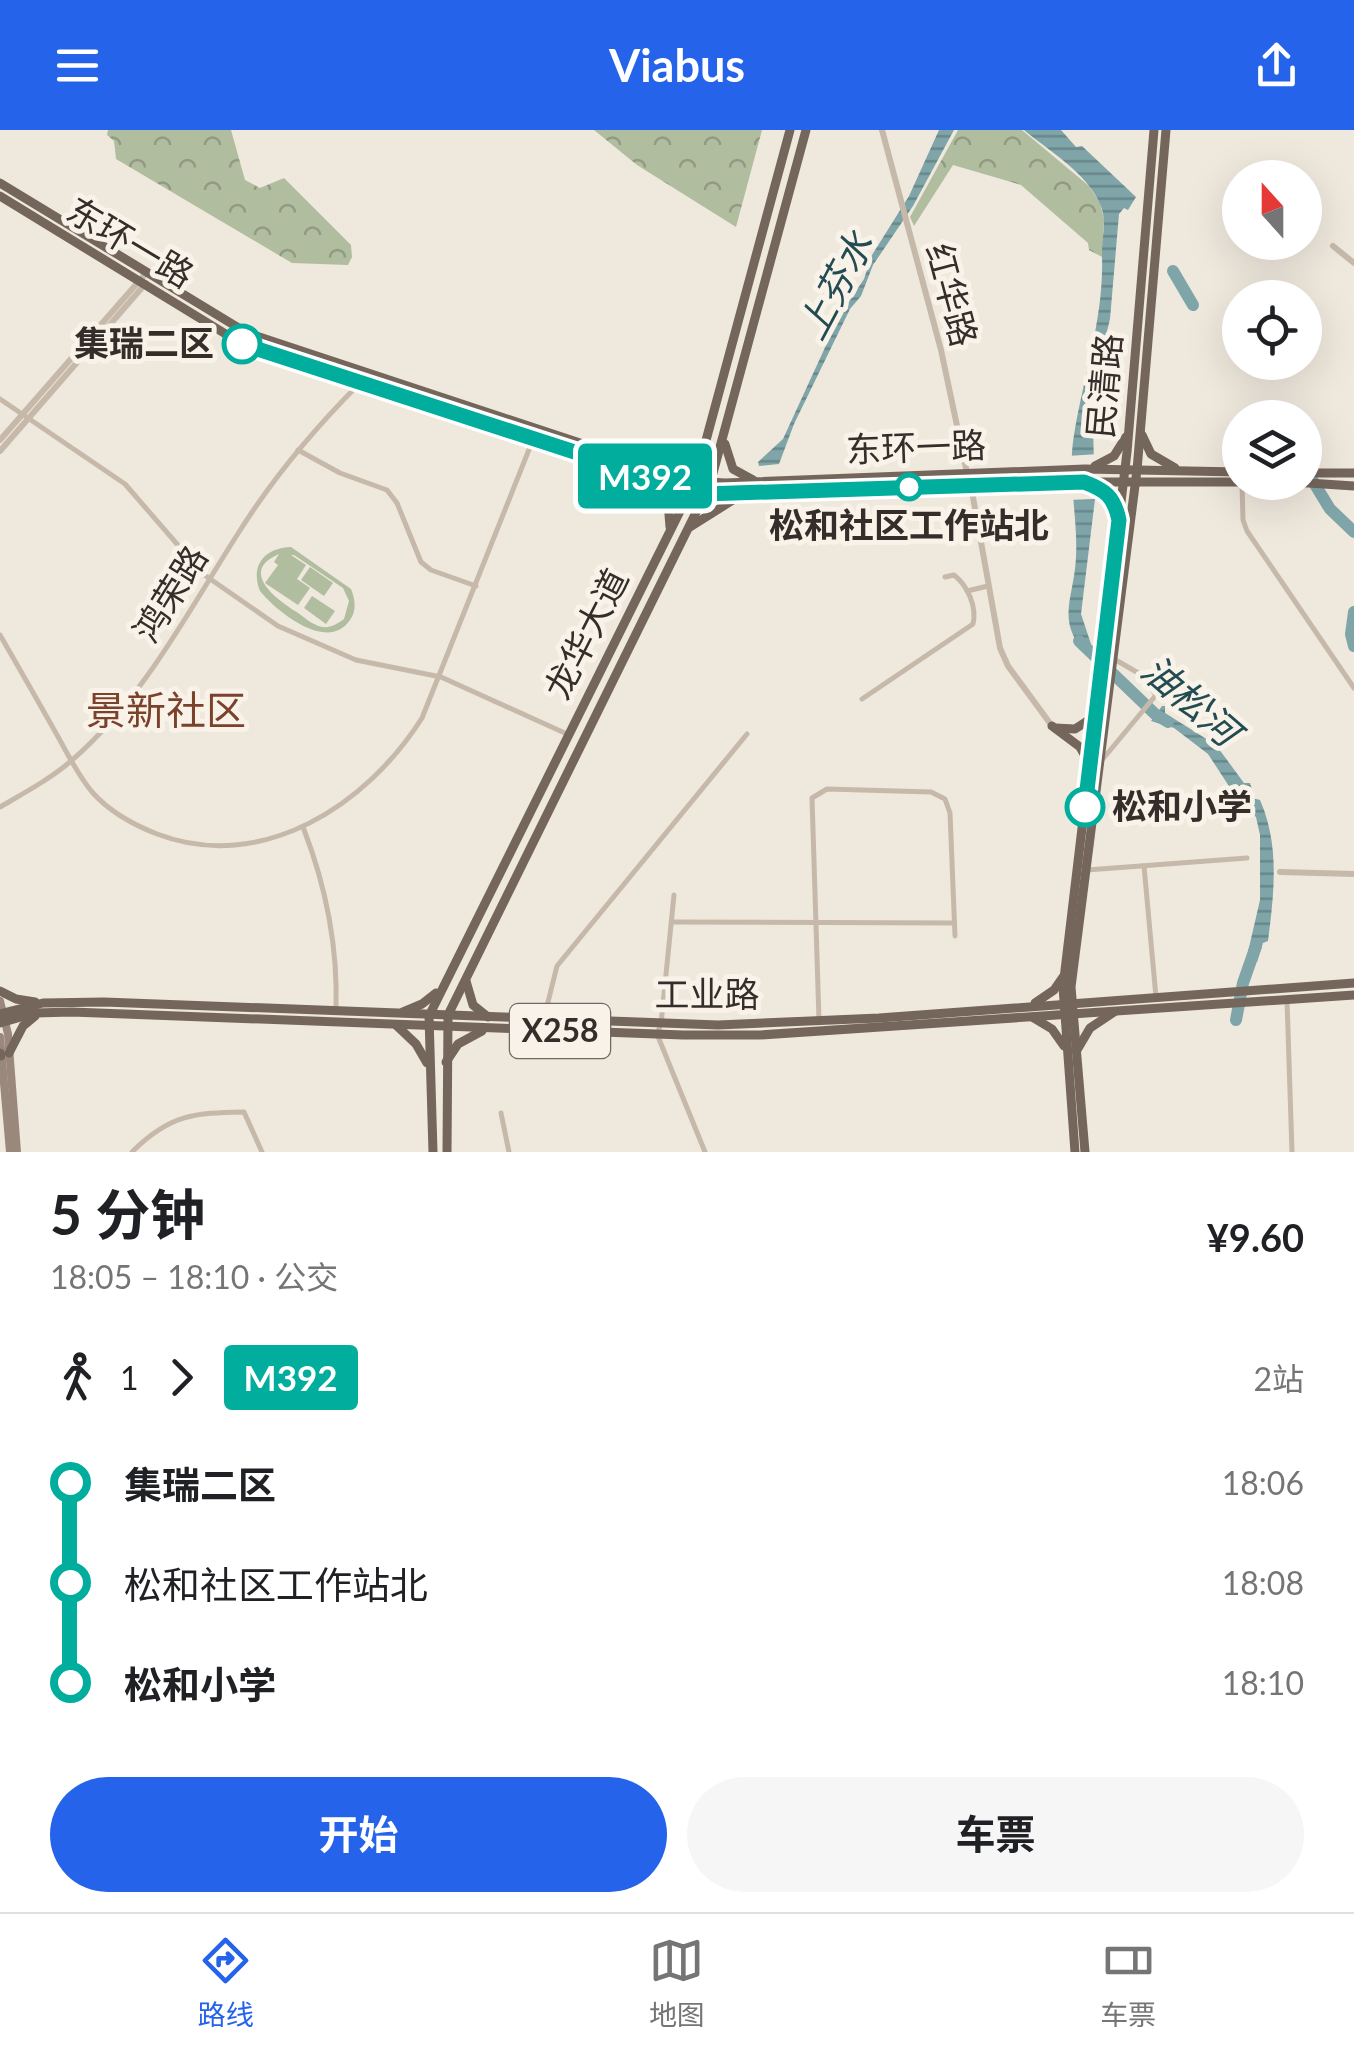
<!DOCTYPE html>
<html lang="zh">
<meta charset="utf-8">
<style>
body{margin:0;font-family:Lato,"Noto Sans SC",sans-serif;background:#f6f6f6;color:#202124;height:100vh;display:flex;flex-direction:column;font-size:38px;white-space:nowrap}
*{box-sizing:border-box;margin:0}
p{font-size:32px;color:#757577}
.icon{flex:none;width:55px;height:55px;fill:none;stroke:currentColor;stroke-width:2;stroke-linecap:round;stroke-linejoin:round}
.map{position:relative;height:1022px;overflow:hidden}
.panel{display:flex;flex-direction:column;background:#fff;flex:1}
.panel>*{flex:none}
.badge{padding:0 20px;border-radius:8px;font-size:35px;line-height:65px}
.needle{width:65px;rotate:339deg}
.buttons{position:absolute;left:1222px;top:30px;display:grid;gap:20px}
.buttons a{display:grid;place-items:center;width:100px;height:100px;border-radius:50%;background:#fff;box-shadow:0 10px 40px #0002;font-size:50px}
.map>.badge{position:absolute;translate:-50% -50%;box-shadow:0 0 0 5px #fff}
.legs{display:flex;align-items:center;gap:15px;height:110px;padding:0 50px;font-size:32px}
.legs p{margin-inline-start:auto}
.summary{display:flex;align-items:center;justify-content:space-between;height:170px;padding:0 50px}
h1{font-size:55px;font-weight:700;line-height:75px}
.button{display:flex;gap:20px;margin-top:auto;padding:20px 50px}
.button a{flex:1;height:115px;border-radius:60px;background:#2563eb;color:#fff;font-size:40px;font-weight:700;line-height:115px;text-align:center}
.button a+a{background:#f6f6f6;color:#202124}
ul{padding:0 50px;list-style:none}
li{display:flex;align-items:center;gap:35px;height:100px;font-size:38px}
li i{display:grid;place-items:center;width:15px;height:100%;margin:0 12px;background:currentColor}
li i::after{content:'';width:25px;height:25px;margin:-12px;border:8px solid;border-radius:50%;background:#fff}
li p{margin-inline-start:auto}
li:first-child i{background:linear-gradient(#0000 50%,currentColor 0)}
li:last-child i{background:linear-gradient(currentColor 50%,#0000 0)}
header{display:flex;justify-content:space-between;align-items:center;height:130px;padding:0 50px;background:#2563eb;color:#fff;font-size:45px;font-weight:700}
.dock{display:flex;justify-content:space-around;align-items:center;height:140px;border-top:2px solid #e0e0e0;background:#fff;font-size:28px;color:#757577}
.dock a{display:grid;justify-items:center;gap:5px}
.dock .selected{color:#2563eb}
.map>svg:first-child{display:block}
.forest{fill:url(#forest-crowns)}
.garden{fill:#b1bd9f;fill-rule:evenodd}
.water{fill:url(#water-rules)}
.pier{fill:#efe8dd}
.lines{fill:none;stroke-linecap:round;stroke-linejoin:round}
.river{stroke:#7fa5a9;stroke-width:12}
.minor{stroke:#c6b9aa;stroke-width:5}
.tertiary{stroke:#c6b9aa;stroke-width:6}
.secondary{stroke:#9a887c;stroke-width:8}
.primary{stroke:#75665c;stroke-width:9}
.line-1-casing{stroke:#fff;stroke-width:22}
.line-1{stroke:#01ad9c;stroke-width:15}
.stop-1-dot{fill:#fff;stroke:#01ad9c;stroke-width:5}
.labels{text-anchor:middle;stroke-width:10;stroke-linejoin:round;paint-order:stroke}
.shield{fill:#f8f2e9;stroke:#706863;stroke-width:2.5}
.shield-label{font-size:32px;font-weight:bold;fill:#352d29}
.street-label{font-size:35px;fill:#352d29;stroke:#f8f2e9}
.stop-label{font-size:35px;font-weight:bold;fill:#352d29;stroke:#f8f2e9;text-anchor:end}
.water-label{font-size:38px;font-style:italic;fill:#234c52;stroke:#f8f2e9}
.quarter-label{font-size:40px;fill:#7b422b;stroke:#f8f2e9}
</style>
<header><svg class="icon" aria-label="menu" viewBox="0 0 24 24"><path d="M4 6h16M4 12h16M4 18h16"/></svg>Viabus<svg class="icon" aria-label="share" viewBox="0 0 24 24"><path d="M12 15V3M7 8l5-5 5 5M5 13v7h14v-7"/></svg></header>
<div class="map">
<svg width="1354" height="1022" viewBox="0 0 1354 1022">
<defs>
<pattern id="forest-crowns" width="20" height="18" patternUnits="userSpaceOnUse" patternTransform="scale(2.5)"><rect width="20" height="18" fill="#b1bd9f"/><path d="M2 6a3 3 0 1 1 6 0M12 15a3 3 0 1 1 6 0" fill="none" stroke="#919a82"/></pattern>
<pattern id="water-rules" width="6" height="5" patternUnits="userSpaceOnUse" patternTransform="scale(2.5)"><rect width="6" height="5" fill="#7fa5a9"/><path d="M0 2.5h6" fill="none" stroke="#69878a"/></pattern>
</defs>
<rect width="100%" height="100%" fill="#efe8dd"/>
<g class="forest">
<path d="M108,0H231L245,50L260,58L284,48L351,115L352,127L348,135L292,133L116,29L114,11L107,5Z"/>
<path d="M594,0H762L736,97L637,35Z"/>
<path d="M958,0H1022L1089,56L1100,73L1104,89L1102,127L1089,120L1088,113L1021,55L953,35L914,96L910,87Z"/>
</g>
<g class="garden">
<path d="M291,417L351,459C355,469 357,480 350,490C328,523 277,482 260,461C250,436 264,418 291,417ZM279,424L274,432L278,435L265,453L298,475L310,458L297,449L306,435L291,425H294L343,458L349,471L344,489C337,494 331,498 322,497C312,495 303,486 295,481C275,468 239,441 279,424Z"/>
<path d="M310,437L333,453L324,466L301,450Z"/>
<path d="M312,466L335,481L326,494L304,478Z"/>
</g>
<g class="water">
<path d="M939,0H954L913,76L873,135L861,166L850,179L794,294L779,334L759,336L758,332L783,309L839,187L864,149L872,125L909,66Z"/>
<path d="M1024,0H1061L1076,17L1082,16L1136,67L1128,80L1124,78L1119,84L1110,189L1092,262L1095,369L1081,484L1091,514L1089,526C1054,492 1074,470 1076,427C1078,387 1067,346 1074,305C1084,245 1104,186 1102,127C1101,108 1108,91 1100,74C1087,43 1049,21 1024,0Z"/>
<path d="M1162,576H1165V583L1216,615L1244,653H1250L1255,669L1260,670C1280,715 1274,764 1268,811L1263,813L1257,832L1247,826L1260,770V705L1256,687L1238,670L1208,624L1174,598L1151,591Z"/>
</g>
<path class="pier" d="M1099,324L1100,369L1068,370L1067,326Z"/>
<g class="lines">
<g class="river">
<path d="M1173,141L1193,175"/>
<path d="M1305,338L1330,379L1354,402"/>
<path d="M1354,482L1351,504L1354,516"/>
<path d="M1079,511L1155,584L1168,592"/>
<path d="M1236,890L1243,853L1256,816"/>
</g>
<g class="minor">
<path d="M0,269L125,354L203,444L278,496L356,530L441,547L567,604"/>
<path d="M298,320L340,343L387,360L397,373L421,432L431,440L476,456"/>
<path d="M1242,354L1243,390L1247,401L1354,558"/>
<path d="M967,461L988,456"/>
<path d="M0,505C19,538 38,571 57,605C68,624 78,646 93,663C110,682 134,695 157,704C262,744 367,675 422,588L534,307"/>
<path d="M862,569L973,494C977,477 968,456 954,445L945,447"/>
<path d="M1102,630L1156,565L1140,544L1114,529"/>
<path d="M0,677C24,663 50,649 71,631C144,568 187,483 239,402C273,348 314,299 360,253"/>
<path d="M303,697C326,756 338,815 336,879"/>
<path d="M1144,736L1156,867"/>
<path d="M1087,740L1247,728"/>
<path d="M674,765L661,894L657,904L705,1022"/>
<path d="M672,792L954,793"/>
<path d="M1287,870L1292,1022"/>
<path d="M544,888L557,836L747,604"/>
<path d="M819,890L812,668L827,659L931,662L945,669L950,683L955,806"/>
<path d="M501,983L509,1022"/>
<path d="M132,1022C170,984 194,983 244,982L262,1022"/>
</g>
<g class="tertiary">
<path d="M882,0L941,220L967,343"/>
<path d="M1333,116L1354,133"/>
<path d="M0,310L147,142"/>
<path d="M0,321L146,153"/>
<path d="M971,356L1000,518L1008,536L1052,596"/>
<path d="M1280,742L1354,744"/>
</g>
<g class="secondary">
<path d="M0,871L8,904L17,1022"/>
<path d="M0,907L10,1022"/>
</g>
<g class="primary">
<path d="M0,53L247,203L695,351L725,353L1085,339L1240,342"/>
<path d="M0,66L242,214L705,364L1100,352H1286"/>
<path d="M1142,305L1151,324L1175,338"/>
<path d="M725,314L733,339L753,350"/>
<path d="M1095,336L1114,326L1126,307"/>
<path d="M660,337L690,329L705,312"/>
<path d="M1305,343H1354"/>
<path d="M651,349L668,372L670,397"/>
<path d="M1293,352L1354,356"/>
<path d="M1092,355L1110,366L1117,382"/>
<path d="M690,397L736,368"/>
<path d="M1052,596L1080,617L1088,631"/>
<path d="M1055,598L1075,599L1095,586"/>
<path d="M466,851L473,875L488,887"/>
<path d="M0,861L16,869L35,872"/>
<path d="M1035,873L1054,860L1063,847"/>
<path d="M403,882L422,874L436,863"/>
<path d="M0,884L43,873L104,872L718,895L879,888L1354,853"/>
<path d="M1032,887L1052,899L1064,916"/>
<path d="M0,893L35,883L72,882L683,905H760L1354,865"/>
<path d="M396,895L416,914L427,933"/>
<path d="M1077,920L1090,898L1114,882"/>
<path d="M0,923L1,926"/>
<path d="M9,923L23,896L35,886"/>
<path d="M446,932L458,914L482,901"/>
<path d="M433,1022L429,886L695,351L790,0"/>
<path d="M447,1022L448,885L710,354L806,0"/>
<path d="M1075,1022L1063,857L1127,322L1154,0"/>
<path d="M1085,1022L1071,857L1137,340L1166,0"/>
</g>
</g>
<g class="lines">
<defs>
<path id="line-1" d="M242,214L704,364L1084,352C1105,360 1114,366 1119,390L1085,677"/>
</defs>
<use href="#line-1" class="line-1-casing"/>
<use href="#line-1" class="line-1"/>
</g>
<g class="stop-1-dot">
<circle cx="242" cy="214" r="18"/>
<circle cx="909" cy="357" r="12"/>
<circle cx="1085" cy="677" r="18"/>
</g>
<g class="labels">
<rect class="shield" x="510" y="874" width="100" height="54" rx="8"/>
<g class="shield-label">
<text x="560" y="912">X258</text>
</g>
<g class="street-label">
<text transform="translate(130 113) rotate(31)" y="12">东环一路</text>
<text transform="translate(951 165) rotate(75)" y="12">红华路</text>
<text transform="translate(1105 256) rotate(-85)" y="12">民清路</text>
<text transform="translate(916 318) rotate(-2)" y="12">东环一路</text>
<text transform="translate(171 464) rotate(-58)" y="12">鸿荣路</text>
<text transform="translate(587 504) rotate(-63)" y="12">龙华大道</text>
<text x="707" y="877">工业路</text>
</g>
<g class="stop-label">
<text x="214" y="226">集瑞二区</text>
<text x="909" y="408" text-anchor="middle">松和社区工作站北</text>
<text x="1112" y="689" text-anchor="start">松和小学</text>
</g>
<g class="water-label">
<text transform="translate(836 156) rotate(-62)" y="13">上芬水</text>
<text transform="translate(1190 571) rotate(41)" y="13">油松河</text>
</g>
<g class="quarter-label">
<text x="166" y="595">景新社区</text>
</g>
</g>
</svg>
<div class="buttons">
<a><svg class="needle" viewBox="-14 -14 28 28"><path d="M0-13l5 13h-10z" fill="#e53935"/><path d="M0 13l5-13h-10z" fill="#757577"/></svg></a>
<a><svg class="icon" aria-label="locate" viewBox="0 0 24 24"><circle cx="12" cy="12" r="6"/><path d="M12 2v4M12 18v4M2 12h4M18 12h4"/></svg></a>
<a><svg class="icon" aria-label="layers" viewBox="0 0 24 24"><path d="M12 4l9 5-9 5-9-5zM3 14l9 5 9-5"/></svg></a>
</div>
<b class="badge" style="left:645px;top:346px;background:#01ad9c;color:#fff">M392</b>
</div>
<section class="panel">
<div class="summary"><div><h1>5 分钟</h1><p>18:05 – 18:10 · 公交</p></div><b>¥9.60</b></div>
<div class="legs"><svg class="icon" aria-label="walk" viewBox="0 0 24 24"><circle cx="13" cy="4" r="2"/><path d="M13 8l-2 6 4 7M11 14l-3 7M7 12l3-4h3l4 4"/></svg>1<svg class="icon" aria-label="forward" viewBox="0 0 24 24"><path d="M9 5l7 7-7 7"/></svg><b class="badge" style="background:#01ad9c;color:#fff">M392</b><p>2站</p></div>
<ul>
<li><i style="color:#01ad9c"></i><b>集瑞二区</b><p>18:06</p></li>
<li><i style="color:#01ad9c"></i><span>松和社区工作站北</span><p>18:08</p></li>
<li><i style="color:#01ad9c"></i><b>松和小学</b><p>18:10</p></li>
</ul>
<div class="button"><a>开始</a><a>车票</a></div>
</section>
<nav class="dock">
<a class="selected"><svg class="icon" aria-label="directions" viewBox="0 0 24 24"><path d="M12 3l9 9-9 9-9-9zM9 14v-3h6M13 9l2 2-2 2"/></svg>路线</a>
<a><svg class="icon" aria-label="map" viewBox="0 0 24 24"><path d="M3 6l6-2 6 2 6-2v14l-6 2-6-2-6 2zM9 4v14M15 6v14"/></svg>地图</a>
<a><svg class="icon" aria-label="tickets" viewBox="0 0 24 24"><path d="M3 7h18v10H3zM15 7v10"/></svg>车票</a>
</nav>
